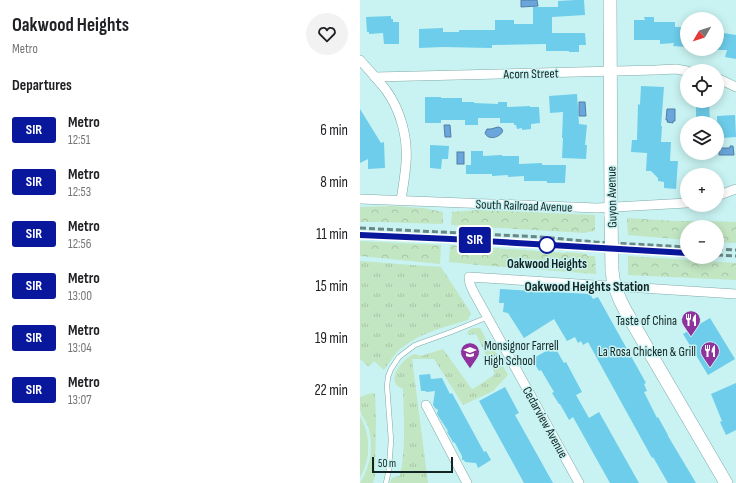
<!DOCTYPE html>
<meta charset="utf-8">
<style>
body{margin:0;font-family:"Sofia Sans Condensed",sans-serif;background:#f2f2f2;color:#202124;height:100vh;display:flex;flex-direction:column;font-size:15px;white-space:nowrap}
*{box-sizing:border-box;margin:0}
p{font-size:13px;color:#757577}
.icon{flex:none;width:22px;height:22px;fill:none;stroke:currentColor;stroke-width:2;stroke-linecap:round;stroke-linejoin:round}
.map{position:relative;flex:1;overflow:hidden}
.details{display:flex;flex-direction:column;background:#fff;width:360px}
.details>*{flex:none}
.badge{padding:0 8px;border-radius:3px;font-size:14px;line-height:26px}
.needle{width:26px;rotate:231deg}
.buttons{position:absolute;left:320px;top:12px;display:grid;gap:8px}
.buttons a{display:grid;place-items:center;width:44px;height:44px;border-radius:50%;background:#fff;box-shadow:0 2px 10px #0003;font-size:20px}
.scale{position:absolute;left:12px;bottom:10px;width:81px;box-sizing:border-box;padding-left:4px;border:2px solid #132424;border-top:0;font-size:11px;line-height:14px;white-space:nowrap;color:#132424;-webkit-text-stroke:3px #c8f3f2;paint-order:stroke}
.map>.badge{position:absolute;translate:-50% -50%;box-shadow:0 0 0 2px #fff}
h2{padding:0 12px;font-size:15px;line-height:36px}
.round{display:grid;place-items:center;flex:none;width:42px;height:42px;border-radius:21px;background:#f2f2f2}
.overview{display:flex;align-items:center;justify-content:space-between;height:68px;padding:0 12px}
h1{font-size:19px;font-weight:700;line-height:30px}
ul{padding:0;list-style:none}
li{display:flex;align-items:center;gap:12px;height:52px;padding:0 12px}
li div{flex:1}
li b{display:block;font-size:15px}
li em{font-style:normal}
li .badge{min-width:44px;font-weight:700;text-align:center}
main{display:flex;flex:1;min-height:0}
.map>svg:first-child{display:block}
.grass{fill:url(#grass-tufts)}
.forest{fill:url(#forest-crowns)}
.park{fill:#c2e5c2}
.water{fill:#6aa6db;stroke:#507fa4}
.building{fill:#6dcdea}
.lines{fill:none;stroke-linecap:round;stroke-linejoin:round}
.lane-casing{stroke:#81aaa9;stroke-width:5.5}
.street-casing{stroke:#81aaa9;stroke-width:10}
.secondary-casing{stroke:#81aaa9;stroke-width:14}
.lane{stroke:#fff;stroke-width:4.5}
.street{stroke:#fff;stroke-width:9}
.secondary{stroke:#fff;stroke-width:13}
.rail{stroke:#6a8786;stroke-width:3;stroke-dasharray:6 3;stroke-linecap:butt}
.secondary-bridge-casing{stroke:#81aaa9;stroke-width:14;stroke-linecap:butt}
.secondary-bridge{stroke:#fff;stroke-width:13}
.line-casing{stroke:#fff;stroke-width:9}
.line{stroke:#08179c;stroke-width:6}
.stop-dot{fill:#fff;stroke:#08179c;stroke-width:2}
.labels{text-anchor:middle;stroke-width:3;stroke-linejoin:round;paint-order:stroke}
.street-label{font-size:13px;fill:#132424;stroke:#c8f3f2}
.stop-label{font-size:13px;font-weight:bold;fill:#132424;stroke:#c8f3f2}
.poi-label{font-size:13px;fill:#132424;stroke:#c8f3f2;text-anchor:end}
.neighbourhood-label{font-size:14px;font-weight:bold;fill:#132424;stroke:#c8f3f2}
</style>
<main>
<section class="details">
<div class="overview"><div><h1>Oakwood Heights</h1><p>Metro</p></div><a class="round"><svg class="icon" aria-label="heart" viewBox="0 0 24 24"><path d="M12 20l-8-8c-3-5 5-10 8-4 3-6 11-1 8 4z"/></svg></a></div>
<h2>Departures</h2>
<ul>
<li><span class="badge" style="background:#08179c;color:#fff">SIR</span><div><b>Metro</b><p>12:51</p></div><em>6 min</em></li>
<li><span class="badge" style="background:#08179c;color:#fff">SIR</span><div><b>Metro</b><p>12:53</p></div><em>8 min</em></li>
<li><span class="badge" style="background:#08179c;color:#fff">SIR</span><div><b>Metro</b><p>12:56</p></div><em>11 min</em></li>
<li><span class="badge" style="background:#08179c;color:#fff">SIR</span><div><b>Metro</b><p>13:00</p></div><em>15 min</em></li>
<li><span class="badge" style="background:#08179c;color:#fff">SIR</span><div><b>Metro</b><p>13:04</p></div><em>19 min</em></li>
<li><span class="badge" style="background:#08179c;color:#fff">SIR</span><div><b>Metro</b><p>13:07</p></div><em>22 min</em></li>
</ul>
</section>
<div class="map">
<svg width="376" height="483" viewBox="0 0 376 483">
<defs>
<pattern id="grass-tufts" width="24" height="20" patternUnits="userSpaceOnUse"><rect width="24" height="20" fill="#c2e5c2"/><path d="M3 7l-1-3M5 7V3M7 7l1-3M15 17l-1-3M17 17v-4M19 17l1-3" fill="none" stroke="#a6c4a7"/></pattern>
<pattern id="forest-crowns" width="20" height="18" patternUnits="userSpaceOnUse"><rect width="20" height="18" fill="#c2e5c2"/><path d="M2 6a3 3 0 1 1 6 0M12 15a3 3 0 1 1 6 0" fill="none" stroke="#a6c4a7"/></pattern>
</defs>
<rect width="100%" height="100%" fill="#c8f3f2"/>
<g class="grass">
<path d="M0,261L65,266L81,267L111,313L108,320C84,327 56,334 37,352C32,358 28,364 24,370L14,361L9,367L0,359Z"/>
<path d="M113,328H120L131,348L133,347L148,375L133,391L103,405L74,359H52L68,483H30C31,477 35,476 40,476C46,447 44,418 43,389C23,382 43,357 55,354L61,356L83,349L111,388L113,389L134,375L135,374L116,334L109,335L107,333L109,330Z"/>
<path d="M15,393L16,419L15,475L13,483H0C11,466 14,446 8,426C6,421 1,415 0,409C0,406 0,401 0,397L8,394Z"/>
</g>
<g class="forest">
<path d="M30,206L63,208L83,212V224L18,222H0V207Z"/>
<path d="M119,210L235,215V231L227,232L226,233L91,225L92,212Z"/>
<path d="M267,218L314,221H348L376,222V243L357,242V227H327V240L268,235Z"/>
<path d="M0,241L81,245L80,264L0,256Z"/>
<path d="M90,245L206,253V252L227,254V256H235L236,274L118,265L89,262Z"/>
<path d="M268,256L376,263V280L268,275Z"/>
</g>
<path class="park" d="M0,416C11,436 11,458 0,478Z"/>
<g class="water">
<path d="M161,0H177L178,6L161,7Z"/>
<path d="M219,102H225L226,116H219Z"/>
<path d="M307,109H315V121H313V123L307,122L308,120H306Z"/>
<path d="M84,125H90L91,137H85Z"/>
<path d="M138,127C152,130 130,145 125,133L127,129H131Z"/>
<path d="M370,146H373L374,155H359V148H370Z"/>
<rect x="97" y="152" width="7" height="12"/>
</g>
<g class="building">
<path d="M216,0H224L225,15L192,17V33H225L226,45H219V52H209V51H186V44L132,45V48L83,47L59,48V29L83,28V32H99V30H135V20H154V24H173V7H198V1Z"/>
<path d="M31,16V19H33V22H39V44H24L23,33L9,34V32H7L6,17Z"/>
<path d="M284,17H294V22H315V27H327V47L313,46L314,43L300,44V40H274V20H285Z"/>
<path d="M357,32L376,35V59L365,57L367,50H357Z"/>
<path d="M281,86L304,87L301,126H302L301,142H311L310,161H318L316,189L304,188V182L298,181V178L291,171H286L287,153L271,152L272,140H277L278,104L280,105Z"/>
<path d="M217,94L219,124L227,125L225,145H227L226,159L202,158L203,138H202L203,112L190,113L189,96Z"/>
<path d="M65,97H81V98H102V102H114V103L138,104V102H147V107L170,106V107H179L180,123L171,124V129L162,130V128L157,129L156,125H154V123H140V118H118V125H105V120H81V123H65Z"/>
<path d="M336,102H349L350,123H336Z"/>
<path d="M0,109L21,143L24,142L25,168L8,169V159L0,163Z"/>
<path d="M375,115L376,137L362,138V128H357V116Z"/>
<path d="M70,145L89,146L88,159H82L81,169L70,168Z"/>
<path d="M111,151H123V156L142,155V156H159V164L182,163V165H206L205,183H187V181H164V176L148,177V175L132,176V174H106V165H111Z"/>
<path d="M140,289L230,294L233,299L238,297L286,383L284,384L287,391L284,392L297,418L298,417L308,435V436L336,483H308L293,457L292,458L228,342L223,345L221,341L218,343L215,337L207,341L194,319L164,338L148,313L143,312L144,303H139Z"/>
<path d="M350,318L375,359L348,375L323,334Z"/>
<path d="M188,350L190,352L193,350L194,352L197,351L204,363L206,362L222,392L216,395L229,418L239,412L279,483H250L213,417L209,420L200,404H199L192,393L194,392L181,370L179,371L172,359Z"/>
<path d="M70,374L71,379L82,378L90,394L92,393L124,452L126,451L131,460L118,468L116,463L105,462L104,460H102V456L95,443L93,442L87,432L88,431L77,414L78,410L75,408L73,405L75,391L67,392L65,391H61L59,375Z"/>
<path d="M376,383V430L366,435L360,422L362,421L351,394Z"/>
<path d="M145,387L159,413L155,415L193,483H164L119,401Z"/>
</g>
<g class="lines">
<defs>
<path id="lane" d="M26,483L29,469L31,440L27,386L28,377L31,369L39,357L55,345L91,332L128,317"/>
<g id="street">
<path d="M0,60C9,70 18,80 26,90C41,111 48,138 46,163C45,176 43,188 41,200"/>
<path d="M15,77L296,70L316,69L327,71"/>
<path d="M357,78L376,87"/>
<path d="M357,196L376,189"/>
<path d="M0,199L237,208L327,203"/>
<path d="M66,405L107,483"/>
<path d="M219,483L113,291L110,284L109,277L376,294"/>
</g>
<g id="secondary">
<path d="M250,0L251,216"/>
<path d="M252,271C253,285 258,297 265,310L366,483"/>
</g>
</defs>
<use href="#lane" class="lane-casing"/>
<use href="#street" class="street-casing"/>
<use href="#secondary" class="secondary-casing"/>
<use href="#lane" class="lane"/>
<use href="#street" class="street"/>
<use href="#secondary" class="secondary"/>
<g class="rail">
<path d="M0,228L181,237L235,242L327,247"/>
<path d="M0,235L91,239L327,253"/>
<path d="M357,249L376,250"/>
<path d="M357,255L376,256"/>
</g>
<defs>
<path id="secondary-bridge" d="M251,216L252,271"/>
</defs>
<use href="#secondary-bridge" class="secondary-bridge-casing"/>
<use href="#secondary-bridge" class="secondary-bridge"/>
</g>
<g class="lines">
<defs>
<path id="line" d="M0,235L91,239L327,253"/>
</defs>
<use href="#line" class="line-casing"/>
<use href="#line" class="line"/>
</g>
<defs>
<symbol id="restaurant-pin" viewBox="-11 -11 22 30"><path d="M0 17L-7.5 6A9.5 9.5 0 1 1 7.5 6Z" fill="#8e339e" stroke="#c8f3f2"/><path d="M-5-6h1v4h1v-4h1v4h1v-4h1v5L-1.5 .5V6h-2V.5L-5-1ZM5-6V6H3V1.5H1.5Q1.5-4 5-6Z" fill="#fff"/></symbol>
<symbol id="school-pin" viewBox="-11 -11 22 30"><path d="M0 17L-7.5 6A9.5 9.5 0 1 1 7.5 6Z" fill="#8e339e" stroke="#c8f3f2"/><path d="M0-5L7-2L0 1L-7-2ZM-4 1L0 2.5L4 1V4Q0 6-4 4Z" fill="#fff"/></symbol>
</defs>
<g fill-rule="evenodd">
<use href="#restaurant-pin" x="320" y="309" width="22" height="30"/>
<use href="#restaurant-pin" x="339" y="340" width="22" height="30"/>
<use href="#school-pin" x="99" y="341" width="22" height="30"/>
</g>
<circle class="stop-dot" cx="187" cy="245" r="8"/>
<g class="labels">
<g class="street-label">
<text transform="translate(171 73) rotate(-1)" y="5">Acorn Street</text>
<text transform="translate(251 197) rotate(-91)" y="5">Guyon Avenue</text>
<text transform="translate(164 205) rotate(2)" y="5">South Railroad Avenue</text>
<text transform="translate(186 422) rotate(61)" y="5">Cedarview Avenue</text>
</g>
<g class="stop-label">
<text x="187" y="268">Oakwood Heights</text>
</g>
<g class="poi-label">
<text x="317" y="325">Taste of China</text>
<text x="124" y="350" text-anchor="start">Monsignor Farrell<tspan x="124" dy="15">High School</tspan></text>
<text x="336" y="356">La Rosa Chicken &amp; Grill</text>
</g>
<g class="neighbourhood-label">
<text x="227" y="291">Oakwood Heights Station</text>
</g>
</g>
</svg>
<div class="buttons">
<a><svg class="needle" viewBox="-14 -14 28 28"><path d="M0-13l5 13h-10z" fill="#e53935"/><path d="M0 13l5-13h-10z" fill="#757577"/></svg></a>
<a><svg class="icon" aria-label="locate" viewBox="0 0 24 24"><circle cx="12" cy="12" r="6"/><path d="M12 2v4M12 18v4M2 12h4M18 12h4"/></svg></a>
<a><svg class="icon" aria-label="layers" viewBox="0 0 24 24"><path d="M12 4l9 5-9 5-9-5zM3 14l9 5 9-5"/></svg></a>
<a>+</a>
<a>−</a>
</div>
<div class="scale">50 m</div>
<b class="badge" style="left:115px;top:240px;background:#08179c;color:#fff">SIR</b>
</div>
</main>
